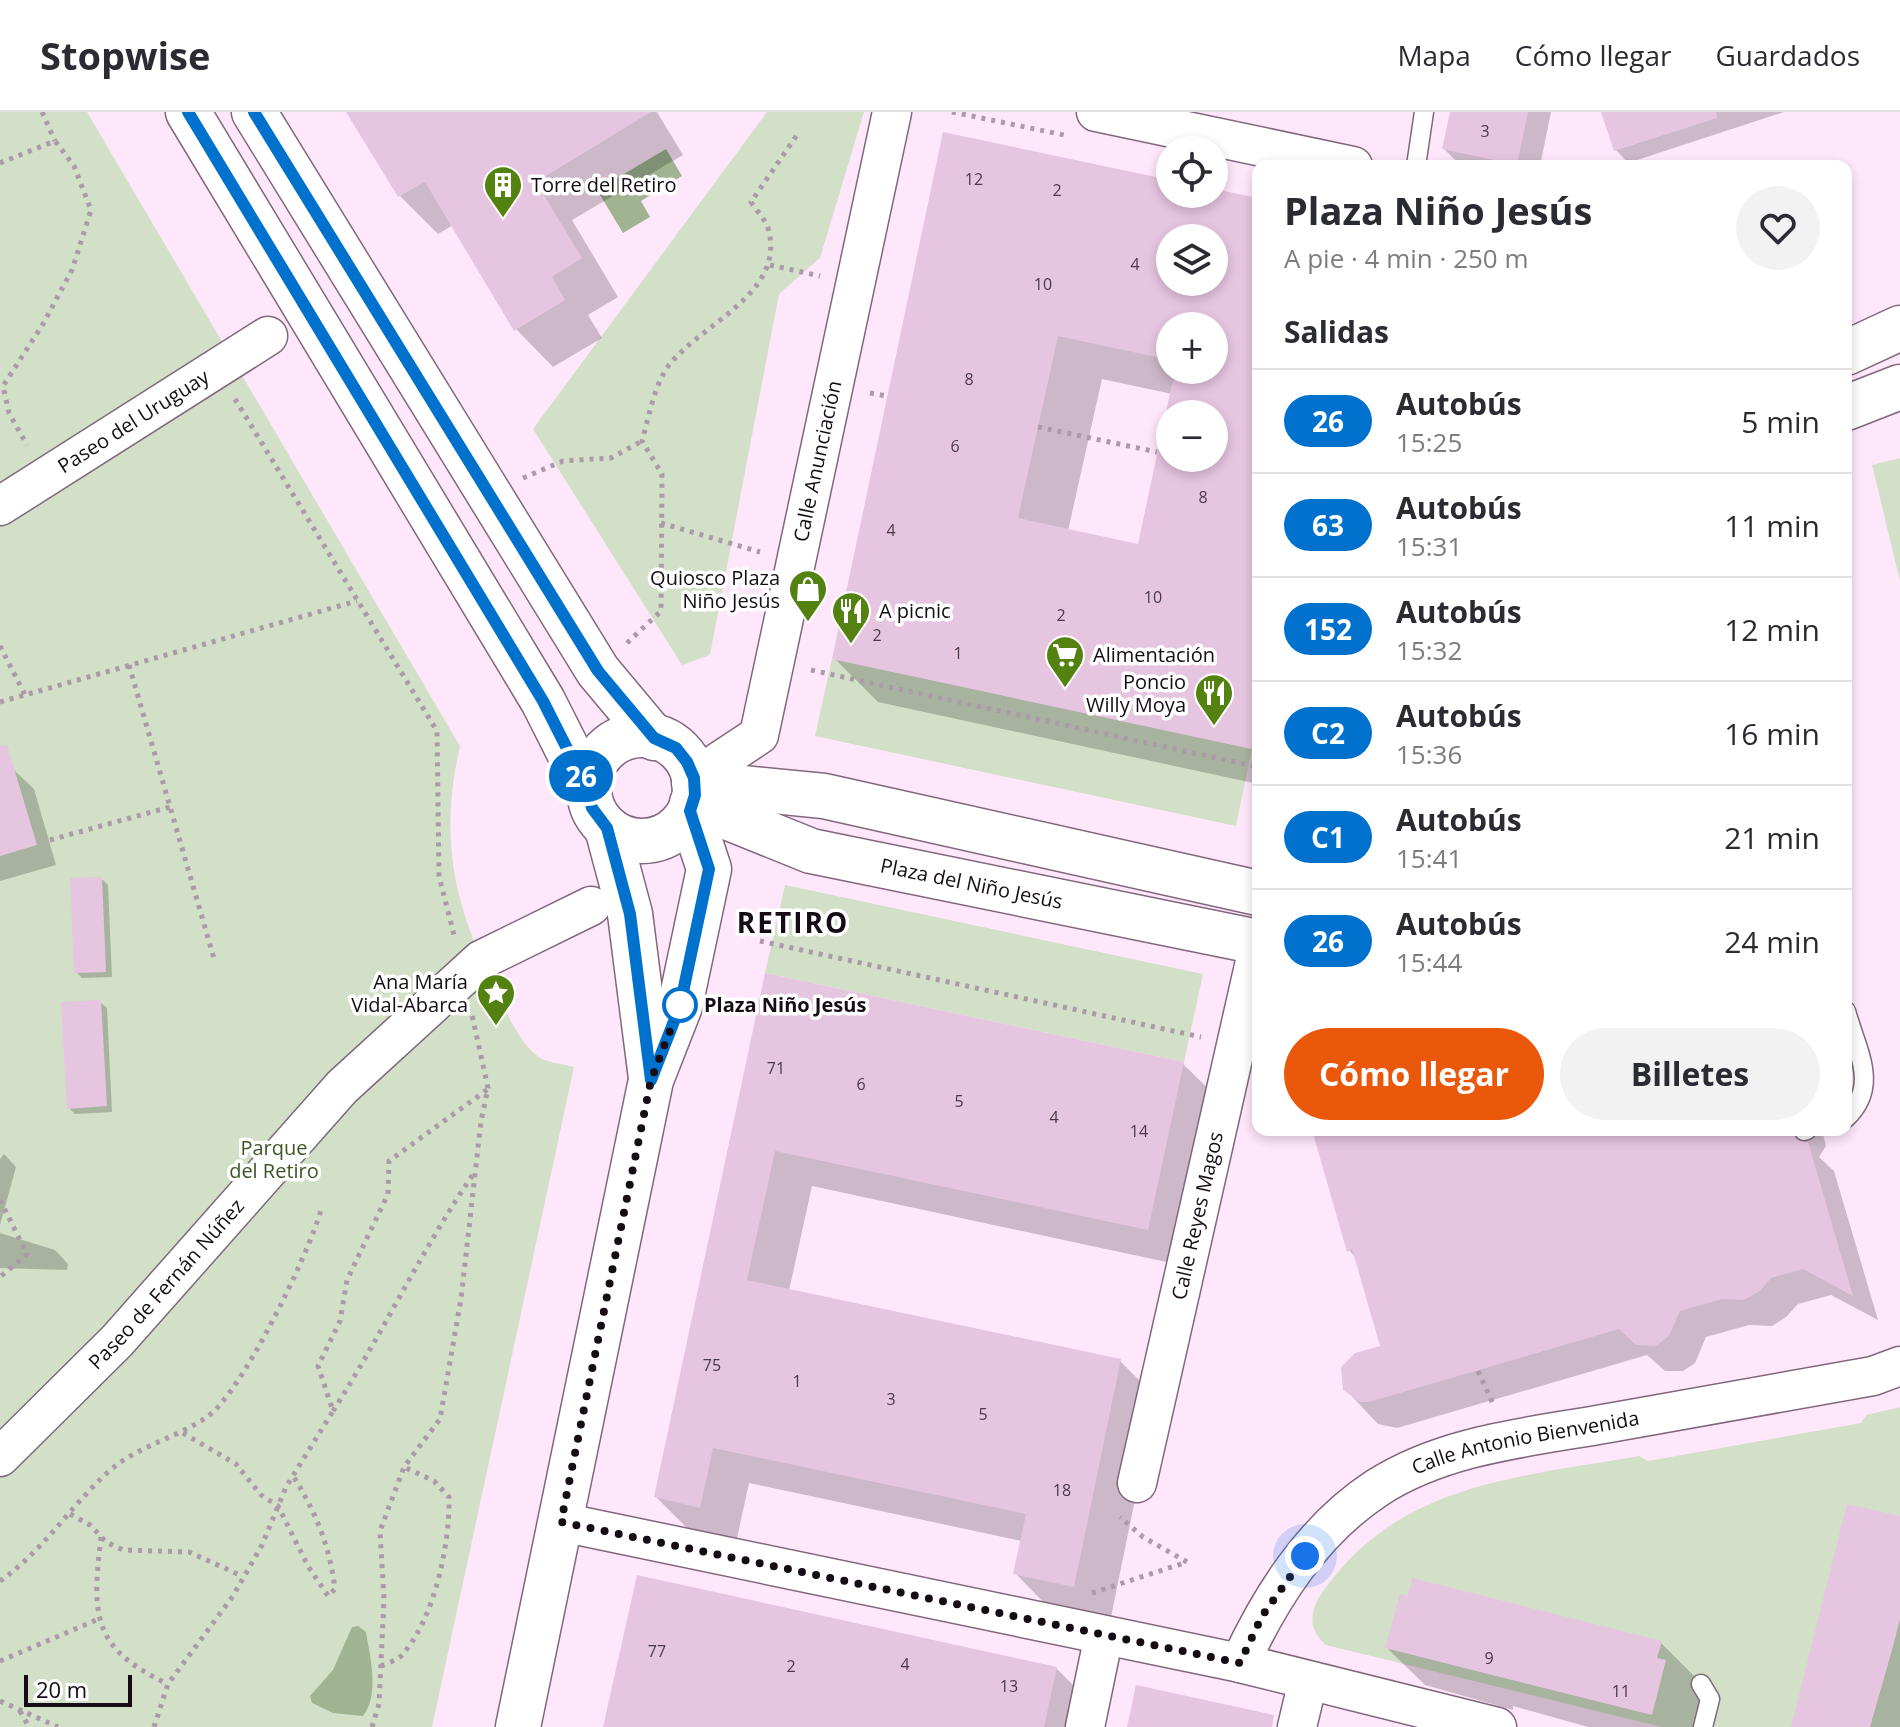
<!DOCTYPE html>
<html lang="es">
<meta charset="utf-8">
<style>
body{margin:0;font-family:"Open Sans",sans-serif;background:#f2f2f3;color:#2b2b33;height:100vh;display:flex;flex-direction:column;font-size:30px;white-space:nowrap}
*{box-sizing:border-box;margin:0}
p{font-size:26px;color:#7c7c81}
.icon{flex:none;width:44px;height:44px;fill:none;stroke:currentColor;stroke-width:2;stroke-linecap:round;stroke-linejoin:round}
.map{position:relative;flex:1;overflow:hidden}
.panel{position:absolute;left:1252px;top:48px;width:600px;height:976px;display:flex;flex-direction:column;background:#fff;border-radius:16px;box-shadow:0 4px 12px #0003}
.panel>*{flex:none}
.badge{padding:0 16px;border-radius:26px;font-size:28px;line-height:52px}
.fabs{position:absolute;left:1156px;top:24px;display:grid;gap:16px}
.fabs a{display:grid;place-items:center;width:72px;height:72px;border-radius:50%;background:#fff;box-shadow:0 4px 12px #0003;font-size:40px}
.scale{position:absolute;left:24px;bottom:20px;width:108px;box-sizing:border-box;padding-left:8px;border:4px solid #160c15;border-top:0;font-size:22px;line-height:28px;white-space:nowrap;color:#160c15;-webkit-text-stroke:6px #fff;paint-order:stroke}
.you{position:absolute;width:40px;height:40px;margin:-20px;border:6px solid #fff;border-radius:50%;background:#1a73e8;box-shadow:0 0 0 12px #1a73e833}
.map>.badge{position:absolute;translate:-50% -50%;box-shadow:0 0 0 4px #fff}
h2{padding:0 32px;font-size:30px;line-height:72px}
.round{display:grid;place-items:center;flex:none;width:84px;height:84px;border-radius:42px;background:#f2f2f3}
.head{display:flex;align-items:center;justify-content:space-between;height:136px;padding:0 32px}
h1{font-size:38px;font-weight:700;line-height:60px}
.action{display:flex;gap:16px;margin-top:auto;padding:16px 32px}
.action a{flex:1;height:92px;border-radius:48px;background:#ea580c;color:#fff;font-size:32px;font-weight:700;line-height:92px;text-align:center}
.action a+a{background:#f2f2f3;color:#2b2b33}
ul{padding:0;list-style:none}
li{display:flex;align-items:center;gap:24px;height:104px;padding:0 32px;border-top:2px solid #e1e1e2}
li div{flex:1}
li b{display:block;font-size:30px}
li em{font-style:normal}
li .badge{min-width:88px;font-weight:700;text-align:center}
header{display:flex;align-items:center;gap:48px;box-sizing:border-box;height:112px;padding:0 40px;background:#fff;border-bottom:2px solid #e1e1e2}
header strong{font-size:38px}
nav{display:flex;gap:44px;margin-inline-start:auto;font-size:28px}
.map>svg:first-child{display:block}
.green{fill:#d2e0c7}
.water{fill:#a1b492}
.shadow{fill:#0003;fill-rule:evenodd}
.building{fill:#e6c5e0;fill-rule:evenodd}
.lines{fill:none;stroke-linecap:round;stroke-linejoin:round}
.lane-casing{stroke:#81677d;stroke-width:21}
.street-casing{stroke:#81677d;stroke-width:41}
.secondary-casing{stroke:#81677d;stroke-width:47}
.path{stroke:#ac99a9;stroke-width:5;stroke-dasharray:4 6;stroke-linecap:butt}
.lane{stroke:#fff;stroke-width:18}
.street{stroke:#fff;stroke-width:38}
.secondary{stroke:#fff;stroke-width:44}
.line-casing{stroke:#fff;stroke-width:18}
.line{stroke:#0072ce;stroke-width:12}
.walk{stroke:#160c15;stroke-width:8;stroke-dasharray:0 14.4}
.stop-dot{fill:#fff;stroke:#0072ce;stroke-width:4}
.labels{text-anchor:middle;stroke-width:7;stroke-linejoin:round;paint-order:stroke}
.number-label{font-size:16px;fill:#4a3a48}
.poi-label{font-size:20px;fill:#160c15;stroke:#fff;text-anchor:start}
.street-label{font-size:20px;fill:#160c15;stroke:#fff}
.stop-label{font-size:20px;font-weight:bold;fill:#160c15;stroke:#fff;text-anchor:start}
.park-label{font-size:20px;fill:#3d5624;stroke:#fff}
.district-label{font-size:28px;font-weight:bold;letter-spacing:2px;fill:#160c15;stroke:#fff}
</style>
<header>
<strong>Stopwise</strong>
<nav><a>Mapa</a><a>Cómo llegar</a><a>Guardados</a></nav>
</header>
<div class="map">
<svg width="1900" height="1615" viewBox="0 0 1900 1615">
<rect width="100%" height="100%" fill="#ffe7fb"/>
<g class="green">
<path d="M0,0H87L460,634C438,730 455,796 498,883C509,904 519,931 539,945C547,951 564,952 574,955L432,1615H0Z"/>
<path d="M767,0H864L820,146L779,182L710,543L682,553L533,317Z"/>
<path d="M1900,346V469L1872,353Z"/>
<path d="M832,547L1252,637L1236,714L815,624Z"/>
<path d="M785,773L1203,862L1184,950L765,861Z"/>
<path d="M1900,1295V1615H1662L1326,1533C1305,1515 1311,1495 1326,1475C1403,1370 1521,1365 1639,1344L1648,1349L1861,1311L1866,1303Z"/>
</g>
<g class="water">
<path d="M666,37L682,64L641,89L650,105L623,121L597,78Z"/>
<path d="M358,1514L366,1520C370,1544 380,1583 363,1604L333,1601L312,1591L310,1584L333,1558L352,1515Z"/>
</g>
<g class="shadow">
<path d="M367,0H657L683,43L572,108L618,185L588,203L602,226L553,255L516,217L453,113L438,122L400,84Z"/>
<path d="M1452,0H1551L1540,54H1461L1444,37Z"/>
<path d="M1603,0H1784L1628,51L1616,38Z"/>
<path d="M944,22L1170,70V82L1214,79L1258,89V672L878,590L834,546ZM1170,126H1214V170H1170ZM1170,214H1214V258H1170ZM1102,267L1172,282L1139,434L1068,419ZM1170,302H1214V346H1170Z"/>
<path d="M13,657L34,677L56,753L0,769V661Z"/>
<path d="M102,767L108,773L112,865L82,866L76,860Z"/>
<path d="M767,863L1183,952L1220,988L1185,1154L812,1074L789,1179L1120,1249L1156,1285L1110,1510L1051,1498L1015,1461L1022,1429L749,1371L736,1431L692,1421L656,1385Z"/>
<path d="M100,890L107,896L112,1000L75,1002L69,996Z"/>
<path d="M1314,1018H1822L1826,1034L1819,1045L1834,1059L1878,1208L1831,1183L1798,1192L1786,1205L1772,1214L1749,1213L1706,1225L1695,1251L1683,1259H1665L1647,1243L1397,1316L1378,1312L1345,1277L1383,1235L1357,1147L1349,1138Z"/>
<path d="M4,1042L16,1055L0,1113V1047Z"/>
<path d="M0,1121L55,1138L68,1152L67,1158L0,1156Z"/>
<path d="M1900,1407V1615H1793Z"/>
<path d="M1661,1531L1698,1568L1695,1580L1703,1588L1696,1615H1588L1513,1594V1598L1425,1573L1387,1536Z"/>
<path d="M1056,1556L1097,1597L1093,1615H605Z"/>
</g>
<g class="building">
<path d="M346,0H651L536,70L582,146L552,165L565,188L514,219L425,70L398,85Z"/>
<path d="M1450,0H1528L1517,53L1442,37Z"/>
<path d="M1601,0H1716L1717,6L1614,39Z"/>
<path d="M943,20L1170,68V82H1214V77L1258,86V609L1252,637L832,547ZM1170,126H1214V170H1170ZM1170,214H1214V258H1175L1138,432L1018,406L1058,224L1170,248ZM1170,302H1214V346H1170Z"/>
<path d="M7,633L37,733L0,744V634Z"/>
<path d="M102,765L106,860L74,861L70,766Z"/>
<path d="M765,861L1184,950L1148,1118L775,1039L747,1168L1121,1247L1074,1475L1013,1462L1026,1402L713,1336L700,1396L654,1385Z"/>
<path d="M101,888L107,994L67,997L61,890Z"/>
<path d="M1312,1018H1792L1797,1028L1808,1030L1853,1184L1803,1157L1771,1166L1760,1179L1744,1188L1722,1187L1680,1199L1669,1224L1656,1234L1636,1233L1619,1217L1369,1290H1360L1343,1278L1341,1255L1355,1241L1380,1234L1352,1137L1347,1140Z"/>
<path d="M1847,1392L1900,1404V1507L1892,1538L1870,1615H1791Z"/>
<path d="M637,1463L1057,1555L1044,1615H603Z"/>
<path d="M1412,1466L1662,1529L1657,1546L1666,1548L1652,1603L1385,1536L1400,1482L1408,1484Z"/>
<path d="M1136,1573L1274,1603L1272,1615H1127Z"/>
</g>
<g class="lines">
<defs>
<g id="lane">
<path d="M1416,54L1424,0"/>
<path d="M1846,899C1857,939 1880,974 1846,1006"/>
<path d="M1804,1019L1807,1018"/>
<path d="M1701,1572L1710,1587L1703,1615"/>
</g>
<g id="street">
<path d="M1096,0L1353,54"/>
<path id="s1" d="M0,394L268,224"/>
<path id="s2" d="M694,666L759,623L892,0"/>
<path id="s3" d="M0,1345L117,1229L342,975L481,848L591,794"/>
<path id="s4" d="M1137,1371L1258,836"/>
<path d="M561,1410L1240,1551L1497,1615"/>
<path id="s5" d="M1240,1551C1271,1484 1313,1418 1377,1376C1445,1332 1531,1325 1609,1311C1697,1295 1785,1279 1873,1264L1900,1254"/>
<path d="M1085,1615L1104,1523"/>
<path d="M1297,1615L1308,1569"/>
</g>
<g id="secondary">
<path d="M188,0L543,589L588,678"/>
<path d="M254,0L598,559L654,626"/>
<path d="M1846,241L1900,216"/>
<path d="M1846,296L1900,275"/>
<circle cx="642" cy="676" r="53"/>
<path d="M694,671L824,684L1258,781"/>
<path id="s6" d="M692,691L811,739L1258,830"/>
<path d="M607,716L630,802L651,966"/>
<path d="M518,1615L651,968L680,894L709,757L690,699"/>
</g>
</defs>
<use href="#lane" class="lane-casing"/>
<use href="#street" class="street-casing"/>
<use href="#secondary" class="secondary-casing"/>
<g class="path">
<path d="M42,0L55,29"/>
<path d="M952,0L1069,24"/>
<path d="M0,51L55,29L74,54L91,98L72,158L43,212L3,274L9,301L27,333"/>
<path d="M770,153L820,164"/>
<path d="M870,281L887,284"/>
<path d="M235,287L437,619L439,764L454,823"/>
<path d="M1038,315L1157,340"/>
<path d="M523,366L563,349L611,346L642,329"/>
<path d="M661,411L760,440"/>
<path d="M627,531L661,499L662,362L642,329C649,305 654,273 669,253C702,211 787,181 768,116C765,107 756,98 751,90L797,23"/>
<path d="M0,534L25,583"/>
<path d="M129,553L215,850"/>
<path d="M811,558L1258,655"/>
<path d="M0,590L357,489"/>
<path d="M50,728L170,695"/>
<path d="M760,829L1201,925"/>
<path d="M0,1088L27,1142L0,1165"/>
<path d="M1478,1259L1494,1294"/>
<path d="M333,1299C383,1221 422,1137 474,1061"/>
<path d="M183,1321L236,1352L261,1383L278,1394L308,1454L328,1484L335,1477C330,1435 316,1400 293,1364"/>
<path d="M70,1402L90,1413L106,1430L123,1438L189,1440L242,1464"/>
<path d="M101,1425C92,1503 91,1536 168,1572"/>
<path d="M0,1469C43,1439 69,1396 107,1361C136,1334 175,1327 207,1305C242,1281 309,1141 321,1098"/>
<path d="M1092,1481L1187,1450L1143,1425L1120,1405"/>
<path d="M0,1549L101,1506"/>
<path d="M381,1554C388,1551 398,1548 402,1543C435,1506 450,1431 449,1385L434,1369L404,1355"/>
<path d="M0,1589L58,1615"/>
<path d="M20,1599L29,1615"/>
<path d="M154,1615L168,1572L233,1484L262,1433L286,1375L333,1299L318,1254L340,1209L347,1168L388,1082L389,1049L488,977"/>
<path d="M372,1615L379,1592L384,1487L380,1419L404,1355L440,1307L461,1187L481,1009L488,976L472,903"/>
</g>
<use href="#lane" class="lane"/>
<use href="#street" class="street"/>
<use href="#secondary" class="secondary"/>
</g>
<g class="lines">
<defs>
<path id="line" d="M188,0L543,589L588,678L592,696L607,716L630,802L651,968L680,894L709,757L690,699L695,683L694,666L687,650L676,636L654,626L598,559L254,0"/>
</defs>
<use href="#line" class="line-casing"/>
<use href="#line" class="line"/>
<path class="walk" d="M680,893L651,968L561,1410L1240,1551L1262,1504L1305,1444"/>
</g>
<defs>
<symbol id="building-pin" viewBox="-11 -11 22 30"><path d="M0 17L-7.5 6A9.5 9.5 0 1 1 7.5 6Z" fill="#538210" stroke="#fff"/><path d="M-4-6H4V6H1V3H-1V6H-4ZM-2.5-4.3h1.7v1.8h-1.7ZM.8-4.3h1.7v1.8H.8ZM-2.5-1h1.7V.8h-1.7ZM.8-1h1.7V.8H.8Z" fill="#fff"/></symbol>
<symbol id="shop-pin" viewBox="-11 -11 22 30"><path d="M0 17L-7.5 6A9.5 9.5 0 1 1 7.5 6Z" fill="#538210" stroke="#fff"/><path d="M-5-2.5h2.3a2.7 3.5 0 0 1 5.4 0H5L5.5 6h-11ZM-1.5-2.5h3a1.5 2.3 0 0 0-3 0Z" fill="#fff"/></symbol>
<symbol id="restaurant-pin" viewBox="-11 -11 22 30"><path d="M0 17L-7.5 6A9.5 9.5 0 1 1 7.5 6Z" fill="#538210" stroke="#fff"/><path d="M-5-6h1v4h1v-4h1v4h1v-4h1v5L-1.5 .5V6h-2V.5L-5-1ZM5-6V6H3V1.5H1.5Q1.5-4 5-6Z" fill="#fff"/></symbol>
<symbol id="supermarket-pin" viewBox="-11 -11 22 30"><path d="M0 17L-7.5 6A9.5 9.5 0 1 1 7.5 6Z" fill="#538210" stroke="#fff"/><path d="M-6-5.5h2.5l.6 2H6L4.5 2H-2.5L-4.4-4H-6ZM-1.5 3.2a1.3 1.3 0 1 0 .1 0ZM3 3.2a1.3 1.3 0 1 0 .1 0Z" fill="#fff"/></symbol>
<symbol id="sight-pin" viewBox="-11 -11 22 30"><path d="M0 17L-7.5 6A9.5 9.5 0 1 1 7.5 6Z" fill="#538210" stroke="#fff"/><path d="M0-6L1.8-2.2L6-1.7L2.9 1.2L3.7 5.4L0 3.3L-3.7 5.4L-2.9 1.2L-6-1.7L-1.8-2.2Z" fill="#fff"/></symbol>
</defs>
<g fill-rule="evenodd">
<use href="#building-pin" x="481" y="51" width="44" height="60"/>
<use href="#shop-pin" x="786" y="455" width="44" height="60"/>
<use href="#restaurant-pin" x="829" y="477" width="44" height="60"/>
<use href="#supermarket-pin" x="1043" y="521" width="44" height="60"/>
<use href="#restaurant-pin" x="1192" y="559" width="44" height="60"/>
<use href="#sight-pin" x="474" y="859" width="44" height="60"/>
</g>
<circle class="stop-dot" cx="680" cy="893" r="16"/>
<g class="labels">
<g class="number-label">
<text x="1485" y="25">3</text>
<text x="974" y="73">12</text>
<text x="1057" y="84">2</text>
<text x="1135" y="158">4</text>
<text x="1043" y="178">10</text>
<text x="969" y="273">8</text>
<text x="955" y="340">6</text>
<text x="1203" y="391">8</text>
<text x="891" y="424">4</text>
<text x="1153" y="491">10</text>
<text x="1061" y="509">2</text>
<text x="877" y="529">2</text>
<text x="958" y="547">1</text>
<text x="776" y="962">71</text>
<text x="861" y="978">6</text>
<text x="959" y="995">5</text>
<text x="1054" y="1011">4</text>
<text x="1139" y="1025">14</text>
<text x="712" y="1259">75</text>
<text x="797" y="1275">1</text>
<text x="891" y="1293">3</text>
<text x="983" y="1308">5</text>
<text x="1062" y="1384">18</text>
<text x="657" y="1545">77</text>
<text x="1489" y="1552">9</text>
<text x="905" y="1558">4</text>
<text x="791" y="1560">2</text>
<text x="1009" y="1580">13</text>
<text x="1621" y="1585">11</text>
</g>
<g class="poi-label">
<text x="531" y="80">Torre del Retiro</text>
<text x="780" y="473" text-anchor="end">Quiosco Plaza<tspan x="780" dy="23">Niño Jesús</tspan></text>
<text x="879" y="506">A picnic</text>
<text x="1093" y="550">Alimentación</text>
<text x="1186" y="577" text-anchor="end">Poncio<tspan x="1186" dy="23">Willy Moya</tspan></text>
<text x="468" y="877" text-anchor="end">Ana María<tspan x="468" dy="23">Vidal-Abarca</tspan></text>
</g>
<g class="street-label">
<text dy="7" stroke="none"><textPath href="#s1" startOffset="158">Paseo del Uruguay</textPath></text>
<text dy="7" stroke="none"><textPath href="#s2" startOffset="358">Calle Anunciación</textPath></text>
<text dy="7" stroke="none"><textPath href="#s6" startOffset="292">Plaza del Niño Jesús</textPath></text>
<text dy="7" stroke="none"><textPath href="#s4" startOffset="274">Calle Reyes Magos</textPath></text>
<text dy="7" stroke="none"><textPath href="#s3" startOffset="240">Paseo de Fernán Núñez</textPath></text>
<text dy="7" stroke="none"><textPath href="#s5" startOffset="382">Calle Antonio Bienvenida</textPath></text>
</g>
<g class="stop-label">
<text x="704" y="900">Plaza Niño Jesús</text>
</g>
<g class="park-label">
<text x="274" y="1043">Parque<tspan x="274" dy="23">del Retiro</tspan></text>
</g>
<g class="district-label">
<text x="793" y="821">RETIRO</text>
</g>
</g>
</svg>
<div class="fabs">
<a><svg class="icon" aria-label="locate" viewBox="0 0 24 24"><circle cx="12" cy="12" r="6"/><path d="M12 2v4M12 18v4M2 12h4M18 12h4"/></svg></a>
<a><svg class="icon" aria-label="layers" viewBox="0 0 24 24"><path d="M12 4l9 5-9 5-9-5zM3 14l9 5 9-5"/></svg></a>
<a>+</a>
<a>−</a>
</div>
<div class="scale">20 m</div>
<div class="you" style="left:1305px;top:1444px"></div>
<b class="badge" style="left:581px;top:664px;background:#0072ce;color:#fff">26</b>
<section class="panel">
<div class="head"><div><h1>Plaza Niño Jesús</h1><p>A pie · 4 min · 250 m</p></div><a class="round"><svg class="icon" aria-label="heart" viewBox="0 0 24 24"><path d="M12 20l-8-8c-3-5 5-10 8-4 3-6 11-1 8 4z"/></svg></a></div>
<h2>Salidas</h2>
<ul>
<li><span class="badge" style="background:#0072ce;color:#fff">26</span><div><b>Autobús</b><p>15:25</p></div><em>5 min</em></li>
<li><span class="badge" style="background:#0072ce;color:#fff">63</span><div><b>Autobús</b><p>15:31</p></div><em>11 min</em></li>
<li><span class="badge" style="background:#0072ce;color:#fff">152</span><div><b>Autobús</b><p>15:32</p></div><em>12 min</em></li>
<li><span class="badge" style="background:#0072ce;color:#fff">C2</span><div><b>Autobús</b><p>15:36</p></div><em>16 min</em></li>
<li><span class="badge" style="background:#0072ce;color:#fff">C1</span><div><b>Autobús</b><p>15:41</p></div><em>21 min</em></li>
<li><span class="badge" style="background:#0072ce;color:#fff">26</span><div><b>Autobús</b><p>15:44</p></div><em>24 min</em></li>
</ul>
<div class="action"><a>Cómo llegar</a><a>Billetes</a></div>
</section>
</div>
